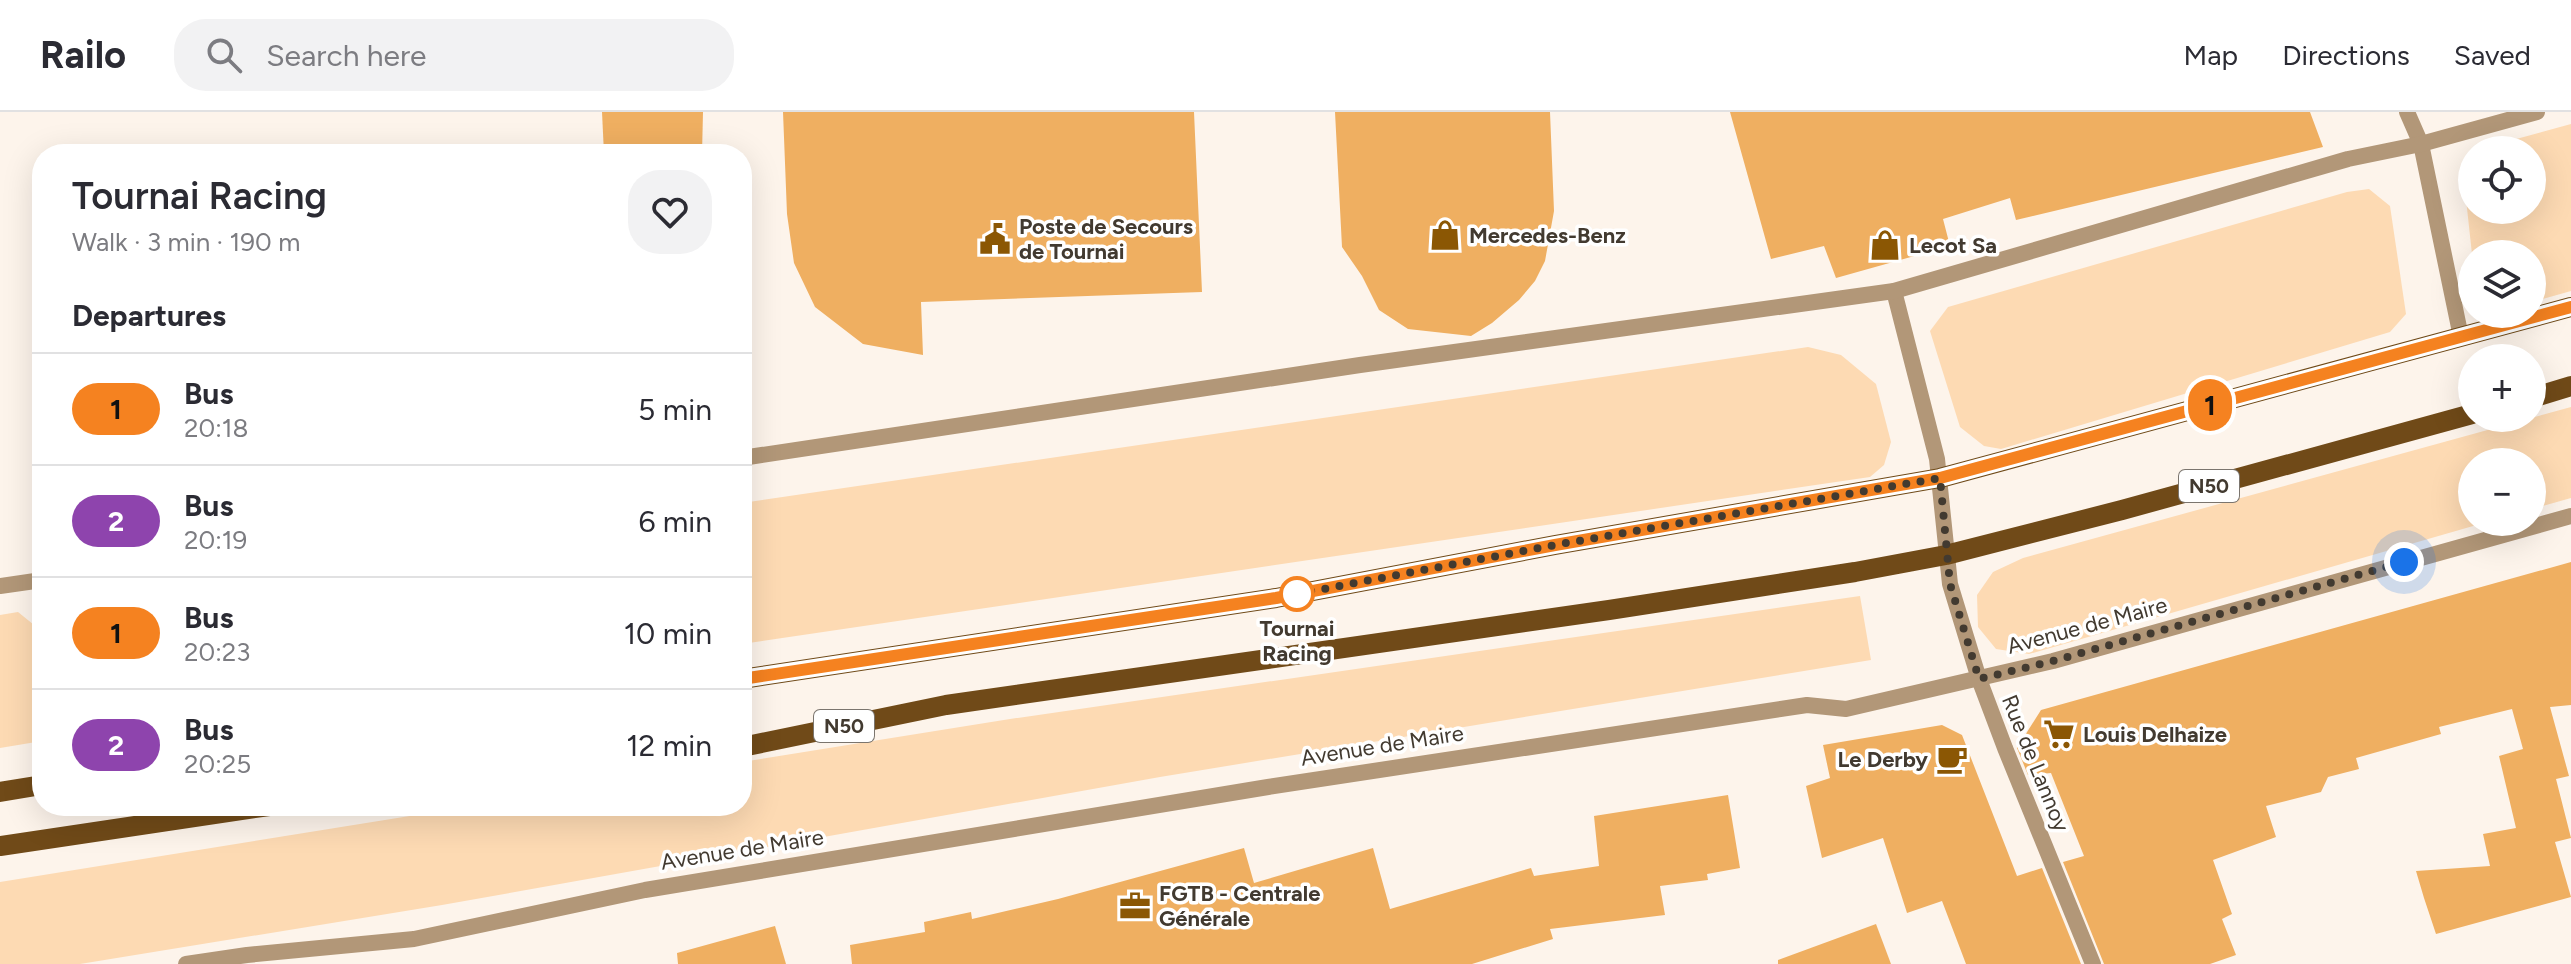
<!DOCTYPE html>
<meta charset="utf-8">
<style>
body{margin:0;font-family:Figtree,sans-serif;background:#f2f2f3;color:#2b2b33;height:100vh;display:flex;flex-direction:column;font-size:30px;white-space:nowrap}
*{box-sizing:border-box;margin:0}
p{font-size:26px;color:#7c7c81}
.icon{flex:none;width:44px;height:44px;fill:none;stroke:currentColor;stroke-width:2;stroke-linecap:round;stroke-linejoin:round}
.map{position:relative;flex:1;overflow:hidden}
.panel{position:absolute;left:32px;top:32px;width:720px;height:672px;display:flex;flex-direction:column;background:#fff;border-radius:32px;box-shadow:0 8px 32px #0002}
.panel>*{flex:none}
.badge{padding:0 16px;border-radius:26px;font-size:28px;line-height:52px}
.controls{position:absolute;left:2458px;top:24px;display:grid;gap:16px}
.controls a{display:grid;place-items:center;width:88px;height:88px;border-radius:50%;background:#fff;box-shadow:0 8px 32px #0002;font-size:40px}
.you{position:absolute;width:40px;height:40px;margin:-20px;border:6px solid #fff;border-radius:50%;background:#1a73e8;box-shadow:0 0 0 12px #1a73e833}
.map>.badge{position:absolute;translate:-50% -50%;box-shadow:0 0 0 4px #fff}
h2{padding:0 40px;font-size:30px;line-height:72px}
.round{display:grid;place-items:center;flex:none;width:84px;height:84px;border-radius:32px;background:#f2f2f3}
.summary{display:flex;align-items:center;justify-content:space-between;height:136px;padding:0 40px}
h1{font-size:38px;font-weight:600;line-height:60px}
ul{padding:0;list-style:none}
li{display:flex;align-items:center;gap:24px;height:112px;padding:0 40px;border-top:2px solid #e1e1e2}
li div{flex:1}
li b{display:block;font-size:30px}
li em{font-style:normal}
li .badge{min-width:88px;font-weight:700;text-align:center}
header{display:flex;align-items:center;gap:48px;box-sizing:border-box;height:112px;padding:0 40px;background:#fff;border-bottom:2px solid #e1e1e2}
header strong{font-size:38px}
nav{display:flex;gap:44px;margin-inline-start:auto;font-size:28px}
.search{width:560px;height:72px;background:#f2f2f3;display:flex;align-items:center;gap:20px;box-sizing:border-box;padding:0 28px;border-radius:32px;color:#7c7c81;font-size:30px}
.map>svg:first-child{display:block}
.green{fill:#fddab3}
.building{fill:#efaf61}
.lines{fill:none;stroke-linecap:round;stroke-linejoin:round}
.minor{stroke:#b29778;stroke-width:16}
.primary{stroke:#704a18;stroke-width:20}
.line-casing{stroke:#fff;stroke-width:18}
.line{stroke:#f58220;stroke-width:12}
.walk{stroke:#423a30;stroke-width:8;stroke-dasharray:0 14.4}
.stop-dot{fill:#fff;stroke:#f58220;stroke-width:4}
.labels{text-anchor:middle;stroke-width:7;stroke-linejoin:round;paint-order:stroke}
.shield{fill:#fff;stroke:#7b756e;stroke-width:2}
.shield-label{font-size:20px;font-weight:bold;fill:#423a30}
.poi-label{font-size:22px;font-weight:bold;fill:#423a30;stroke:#fff;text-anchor:start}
.street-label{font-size:22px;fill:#423a30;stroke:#fff}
.stop-label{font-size:22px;font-weight:bold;fill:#423a30;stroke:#fff}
</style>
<header>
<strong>Railo</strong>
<div class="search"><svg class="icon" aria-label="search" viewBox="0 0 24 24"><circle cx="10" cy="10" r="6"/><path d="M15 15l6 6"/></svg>Search here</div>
<nav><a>Map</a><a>Directions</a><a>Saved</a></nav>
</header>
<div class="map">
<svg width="2571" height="852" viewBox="0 0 2571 852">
<rect width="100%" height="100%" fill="#fdf4eb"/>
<g class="green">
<path d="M2571,12V179L2532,190V142H2472L2464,69L2472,53V98H2532V38H2484L2487,35Z"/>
<path d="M2369,77L2390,94L2406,202L2390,220L2001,337L1984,334L1960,315L1930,219L1948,195L2347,80Z"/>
<path d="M1808,235L1841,243L1876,272L1891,330L1884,353L1870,365L742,532V391Z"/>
<path d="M2571,295V386L2532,397V350H2472V410H2487L2029,542L1996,537L1978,515L1977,483L1993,460L2023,446Z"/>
<path d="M1860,484L1871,548L1160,665L442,793L80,852H0V770L472,694H742V650L1010,607Z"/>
<path d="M18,500L39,517L42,528V629L0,636V503Z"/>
</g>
<g class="building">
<path d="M602,0H703L702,42H604Z"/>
<path d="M783,0H1194L1202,180L921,190L923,243L863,232L815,195L794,151L787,102Z"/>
<path d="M1335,0H1550L1554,99L1545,149L1535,169L1519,188L1492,211L1471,224L1408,217L1379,198L1362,164L1342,135Z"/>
<path d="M1730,0H2310L2323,35L2016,108L2010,86L1943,107L1950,134L1836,166L1824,134L1771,147Z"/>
<path d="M2571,450V593L2550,595L2569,664L2556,667L2571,726L2555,730L2571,785L2436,822L2424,786L2416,759L2490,754L2483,722L2516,716L2499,644L2523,637L2512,597L2439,615L2441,622L2356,646L2359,657L2328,665L2321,680L2266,694L2276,725L2213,748L2232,802L2222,807L2236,843L2210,852H2104L2063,750L2084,744L2051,661L2028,663L2017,636L2041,598Z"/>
<path d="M1942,613L1962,623L2017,764L2042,756L2081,852H1966L1942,789L1907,801L1883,726L1822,746L1806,674L1830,666L1823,633Z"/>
<path d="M1728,683L1740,756L1707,762L1708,768L1660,774L1665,803L1550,817L1553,827L1472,852H852L850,833L925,820L924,810L971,800L972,807L1058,787L1244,736L1254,771L1373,736L1390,797L1531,756L1534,764L1599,754L1594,704Z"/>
<path d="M1876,812L1891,852H1778V848Z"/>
<path d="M775,814L786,852H678L677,841Z"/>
</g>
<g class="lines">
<g class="minor">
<path d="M2407,0L2421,32L2461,225"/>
<path d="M1894,179L1937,347L1950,472L1979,567L2005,636L2093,852"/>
<path d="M742,346L1360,253L1894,179L2348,47L2421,32L2537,0"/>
<path d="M0,474L42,468"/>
<path d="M186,852L247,843L414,827L645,778L1268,675L1807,593L1846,597L2053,549L2571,404"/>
</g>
<g class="primary">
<path d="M2532,286L2571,274"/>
<path d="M742,567L1276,486L1555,433L1940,366L2571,195"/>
<path d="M742,635L946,593L1609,498L1855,460L1946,443L2122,398L2472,302"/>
<path d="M0,680L42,673"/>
<path d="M0,734L269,694"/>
</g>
</g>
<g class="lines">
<defs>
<path id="line" d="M742,567L1276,486L1555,433L1940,366L2571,195"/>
</defs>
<use href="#line" class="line-casing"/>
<use href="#line" class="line"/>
<path class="walk" d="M1297,482L1555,433L1940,366L1950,472L1979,567L2053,549L2404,450"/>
</g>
<defs>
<symbol id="shop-bare" viewBox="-9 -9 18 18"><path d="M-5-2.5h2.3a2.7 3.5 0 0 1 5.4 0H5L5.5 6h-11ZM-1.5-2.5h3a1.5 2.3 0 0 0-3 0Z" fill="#8b5704" stroke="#fff" stroke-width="2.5" paint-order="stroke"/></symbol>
<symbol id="civic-bare" viewBox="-9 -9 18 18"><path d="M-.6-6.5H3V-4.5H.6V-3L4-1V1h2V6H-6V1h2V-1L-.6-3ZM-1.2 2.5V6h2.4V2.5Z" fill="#8b5704" stroke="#fff" stroke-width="2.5" paint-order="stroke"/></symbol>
<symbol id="supermarket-bare" viewBox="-9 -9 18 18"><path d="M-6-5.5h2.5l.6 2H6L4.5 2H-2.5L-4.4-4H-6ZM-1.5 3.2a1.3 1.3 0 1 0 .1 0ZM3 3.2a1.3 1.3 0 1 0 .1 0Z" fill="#8b5704" stroke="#fff" stroke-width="2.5" paint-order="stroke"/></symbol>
<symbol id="cafe-bare" viewBox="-9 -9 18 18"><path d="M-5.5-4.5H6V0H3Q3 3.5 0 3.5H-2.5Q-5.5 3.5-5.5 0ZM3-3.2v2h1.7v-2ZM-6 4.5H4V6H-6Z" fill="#8b5704" stroke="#fff" stroke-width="2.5" paint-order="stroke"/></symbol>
<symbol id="office-bare" viewBox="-9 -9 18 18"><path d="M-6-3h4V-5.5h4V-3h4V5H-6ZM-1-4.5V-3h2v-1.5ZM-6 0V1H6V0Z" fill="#8b5704" stroke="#fff" stroke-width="2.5" paint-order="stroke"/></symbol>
</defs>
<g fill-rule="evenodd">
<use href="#shop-bare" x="1423" y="101" width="44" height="44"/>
<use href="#civic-bare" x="973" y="105" width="44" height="44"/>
<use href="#shop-bare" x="1863" y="111" width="44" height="44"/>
<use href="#supermarket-bare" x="2037" y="600" width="44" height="44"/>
<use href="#cafe-bare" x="1930" y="625" width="44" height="44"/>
<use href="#office-bare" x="1113" y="772" width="44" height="44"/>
</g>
<circle class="stop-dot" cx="1297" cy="482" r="16"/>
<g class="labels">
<g class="shield">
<rect x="2179" y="358" width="60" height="32" rx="6"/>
<rect x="814" y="598" width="60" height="32" rx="6"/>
</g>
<g class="shield-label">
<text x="2209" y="381">N50</text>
<text x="844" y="621">N50</text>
</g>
<g class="poi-label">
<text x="1019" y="122">Poste de Secours<tspan x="1019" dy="25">de Tournai</tspan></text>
<text x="1469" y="131">Mercedes-Benz</text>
<text x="1909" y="141">Lecot Sa</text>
<text x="2083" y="630">Louis Delhaize</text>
<text x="1928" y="655" text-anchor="end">Le Derby</text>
<text x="1159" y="789">FGTB - Centrale<tspan x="1159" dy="25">Générale</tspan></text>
</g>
<g class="street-label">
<text transform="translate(2087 513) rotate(-15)" y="8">Avenue de Maire</text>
<text transform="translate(1382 633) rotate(-9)" y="8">Avenue de Maire</text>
<text transform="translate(2036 651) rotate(68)" y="8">Rue de Lannoy</text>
<text transform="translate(742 737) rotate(-9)" y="8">Avenue de Maire</text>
</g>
<g class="stop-label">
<text x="1297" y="524">Tournai<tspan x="1297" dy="25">Racing</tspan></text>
</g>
</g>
</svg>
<div class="controls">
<a><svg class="icon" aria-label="locate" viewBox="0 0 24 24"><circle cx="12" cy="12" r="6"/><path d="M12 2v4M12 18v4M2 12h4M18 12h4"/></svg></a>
<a><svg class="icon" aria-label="layers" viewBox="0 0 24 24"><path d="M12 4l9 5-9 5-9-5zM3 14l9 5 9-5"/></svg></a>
<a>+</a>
<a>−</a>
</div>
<div class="you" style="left:2404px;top:450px"></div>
<b class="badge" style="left:2210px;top:293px;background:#f58220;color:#111">1</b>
<section class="panel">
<div class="summary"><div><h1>Tournai Racing</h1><p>Walk · 3 min · 190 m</p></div><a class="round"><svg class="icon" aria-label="heart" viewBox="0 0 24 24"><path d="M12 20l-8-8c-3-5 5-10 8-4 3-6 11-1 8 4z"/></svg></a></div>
<h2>Departures</h2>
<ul>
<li><span class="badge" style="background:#f58220;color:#111">1</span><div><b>Bus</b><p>20:18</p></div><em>5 min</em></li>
<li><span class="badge" style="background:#8e44ad;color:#fff">2</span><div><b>Bus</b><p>20:19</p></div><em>6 min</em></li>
<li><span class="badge" style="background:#f58220;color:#111">1</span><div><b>Bus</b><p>20:23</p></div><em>10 min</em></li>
<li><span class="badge" style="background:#8e44ad;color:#fff">2</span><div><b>Bus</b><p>20:25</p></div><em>12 min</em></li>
</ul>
</section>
</div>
